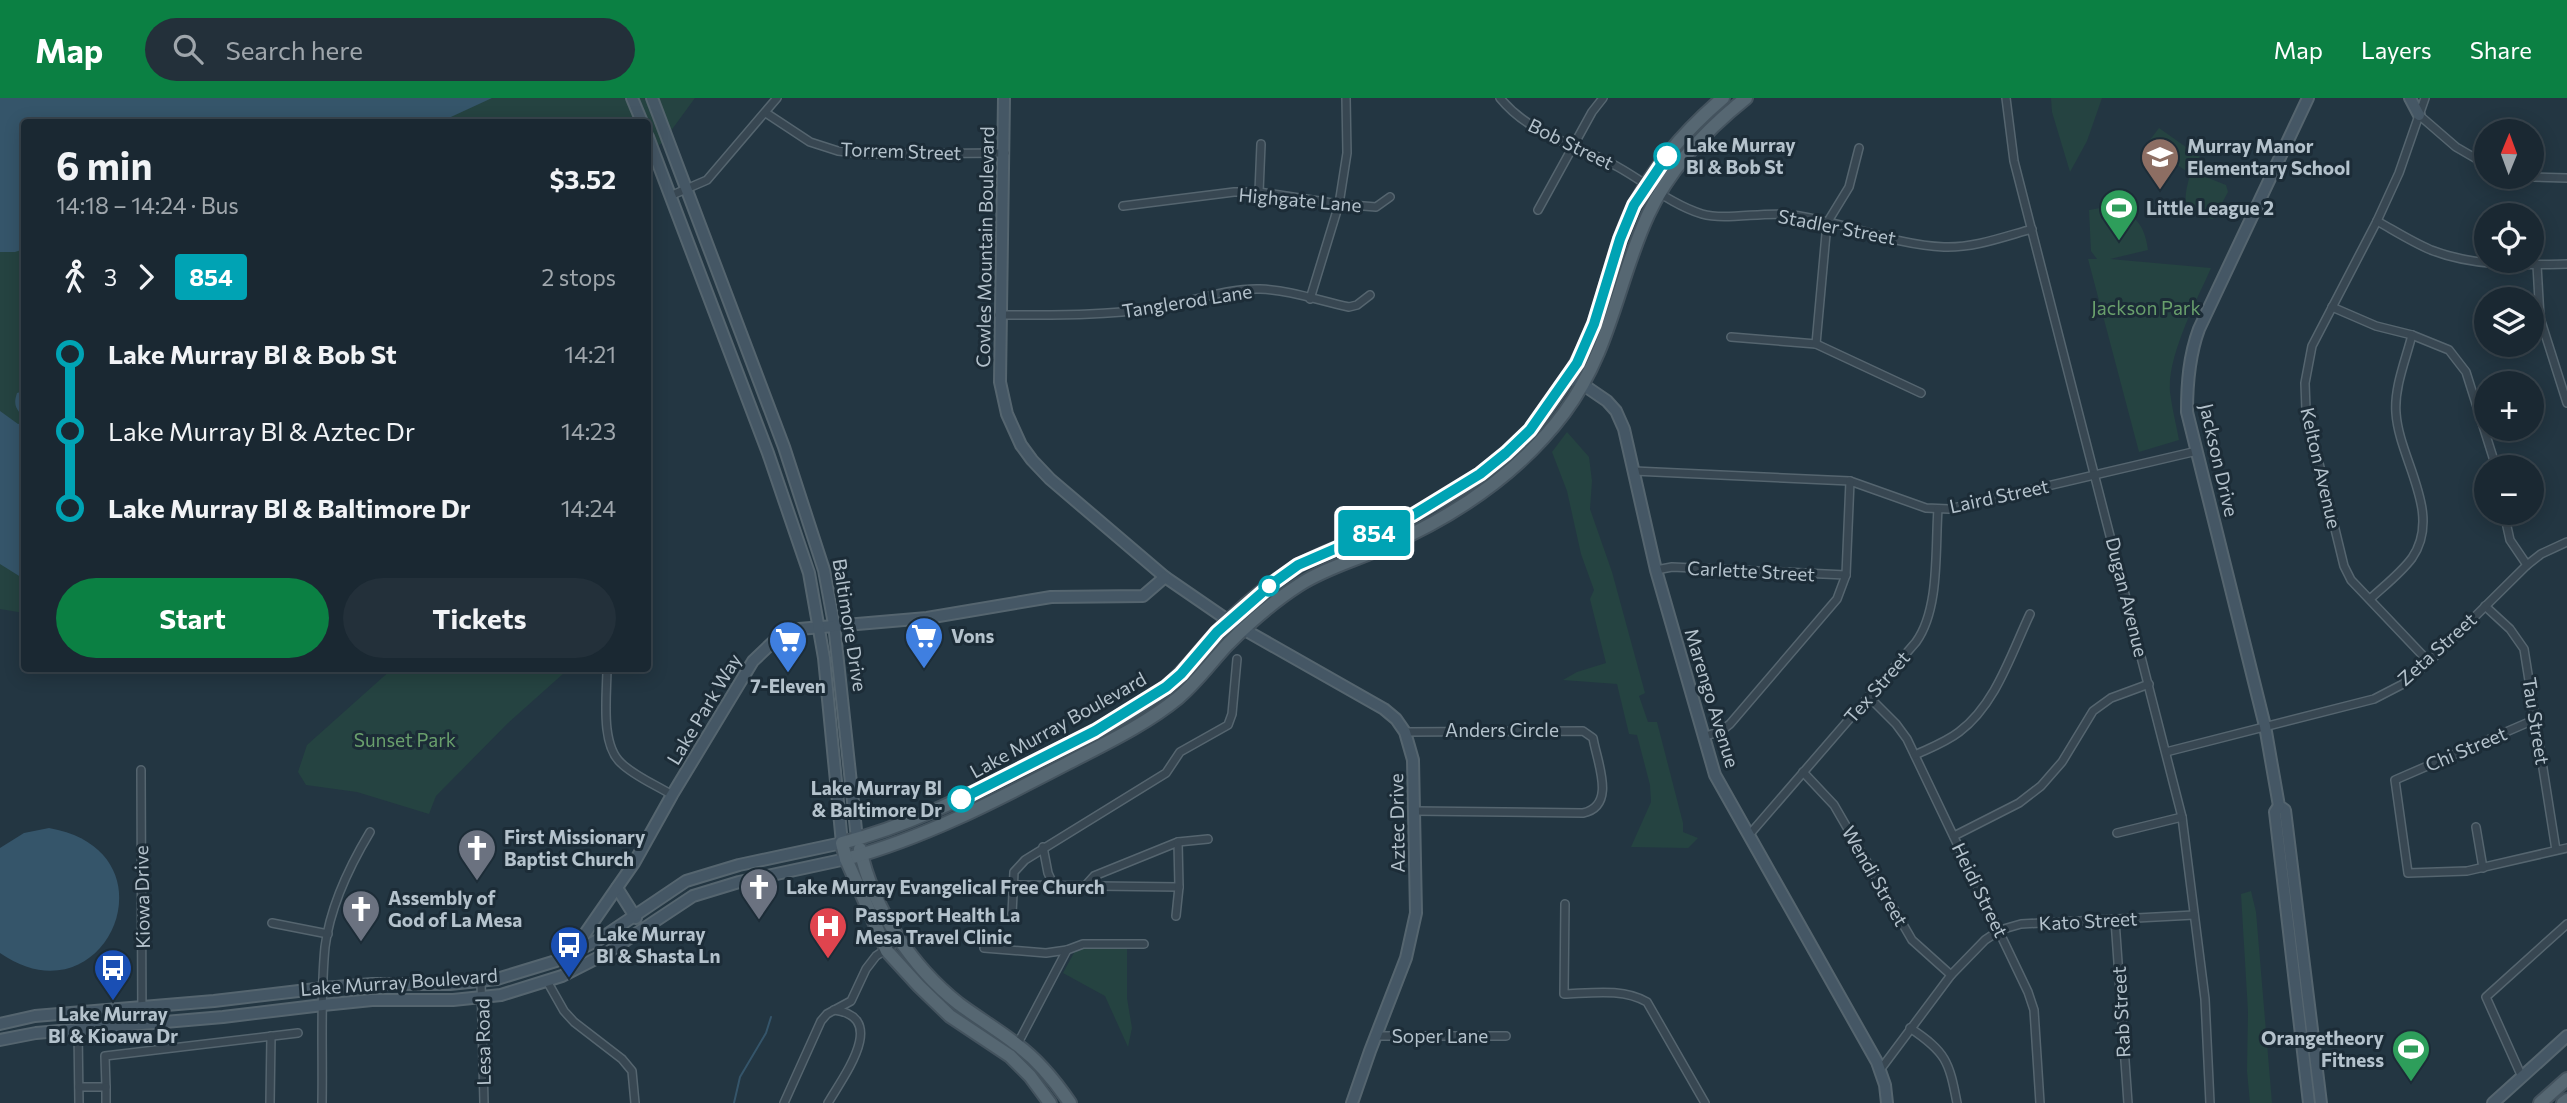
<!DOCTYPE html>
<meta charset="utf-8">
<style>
body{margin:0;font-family:Commissioner,sans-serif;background:#23303a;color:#f1f3f6;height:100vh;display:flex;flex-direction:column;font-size:26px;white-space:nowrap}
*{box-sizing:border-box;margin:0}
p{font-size:23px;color:#9fa6ac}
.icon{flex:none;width:38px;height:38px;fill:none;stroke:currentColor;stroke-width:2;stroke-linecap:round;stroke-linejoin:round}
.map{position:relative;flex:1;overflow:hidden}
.panel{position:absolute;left:21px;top:21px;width:630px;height:553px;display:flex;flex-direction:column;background:#1a2832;border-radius:7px;box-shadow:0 4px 18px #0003,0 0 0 2px #38444d}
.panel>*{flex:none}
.badge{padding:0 14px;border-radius:5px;font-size:24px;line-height:46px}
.needle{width:46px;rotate:1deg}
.tools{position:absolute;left:2474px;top:21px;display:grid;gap:14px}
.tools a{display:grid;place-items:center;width:70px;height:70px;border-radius:50%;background:#1a2832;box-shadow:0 4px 18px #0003,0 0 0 2px #38444d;font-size:35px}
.map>.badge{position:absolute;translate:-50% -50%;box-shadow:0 0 0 4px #fff}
.legs{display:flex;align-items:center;gap:10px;height:77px;padding:0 35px;font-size:23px}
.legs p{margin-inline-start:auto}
.summary{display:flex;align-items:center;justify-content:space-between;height:119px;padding:0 35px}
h1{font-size:38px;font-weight:700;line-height:52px}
.cta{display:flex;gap:14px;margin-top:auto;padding:14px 35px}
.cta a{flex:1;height:80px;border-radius:42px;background:#0b8043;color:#fff;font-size:28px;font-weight:700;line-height:80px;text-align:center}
.cta a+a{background:#23303a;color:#f1f3f6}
ul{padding:0 35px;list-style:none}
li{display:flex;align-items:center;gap:24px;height:77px;font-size:26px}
li i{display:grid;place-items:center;width:10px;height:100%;margin:0 9px;background:currentColor}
li i::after{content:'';width:18px;height:18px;margin:-9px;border:5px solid;border-radius:50%;background:#1a2832}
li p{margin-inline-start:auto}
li:first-child i{background:linear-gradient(#0000 50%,currentColor 0)}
li:last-child i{background:linear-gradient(currentColor 50%,#0000 0)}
header{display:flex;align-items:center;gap:42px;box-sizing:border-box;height:98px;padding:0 35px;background:#0b8043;color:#fff}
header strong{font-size:33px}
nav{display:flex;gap:38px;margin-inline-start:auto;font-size:24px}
.search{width:490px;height:63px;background:#23303a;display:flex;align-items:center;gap:18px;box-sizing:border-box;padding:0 24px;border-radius:38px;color:#9fa6ac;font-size:26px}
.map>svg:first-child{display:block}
.green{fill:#254341}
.water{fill:#35556a}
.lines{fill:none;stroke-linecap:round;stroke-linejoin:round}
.stream{stroke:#35556a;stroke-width:2}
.street-casing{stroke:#55656f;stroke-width:10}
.secondary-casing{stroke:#55656f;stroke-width:14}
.primary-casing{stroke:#44535e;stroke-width:16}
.street{stroke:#384752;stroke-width:7}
.secondary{stroke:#455765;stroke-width:10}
.primary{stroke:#566772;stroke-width:12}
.line-1-casing{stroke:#fff;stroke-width:16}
.line-1{stroke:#00a3b4;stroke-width:10}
.stop-1-dot{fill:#fff;stroke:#00a3b4;stroke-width:3.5}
.labels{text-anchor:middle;stroke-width:6;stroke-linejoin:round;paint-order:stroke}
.street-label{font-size:19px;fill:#b4c2cc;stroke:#1c2c37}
.stop-label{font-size:19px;font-weight:bold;fill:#b4c2cc;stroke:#1c2c37;text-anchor:start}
.poi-label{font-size:19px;font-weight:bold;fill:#b4c2cc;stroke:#1c2c37;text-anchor:start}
.park-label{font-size:19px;fill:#699f6c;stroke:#1c2c37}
</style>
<header>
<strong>Map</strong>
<div class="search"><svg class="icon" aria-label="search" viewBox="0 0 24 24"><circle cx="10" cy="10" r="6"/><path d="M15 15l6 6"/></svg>Search here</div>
<nav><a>Map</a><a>Layers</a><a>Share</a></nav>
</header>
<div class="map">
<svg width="2567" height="1005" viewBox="0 0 2567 1005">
<rect width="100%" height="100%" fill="#233642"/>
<g class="green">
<path d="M0,0H695L662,45L648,54V24H24V515L0,511Z"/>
<path d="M2051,0H2102L2087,43L2070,74L2052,14Z"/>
<path d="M2159,30L2200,59L2191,73L2226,87L2228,94L2213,121C2178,116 2184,100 2191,73L2189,75L2147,46Z"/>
<path d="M2106,109C2133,112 2145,126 2148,152L2110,161L2211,170C2197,202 2167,258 2170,294C2172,310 2176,326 2179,342L2139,354L2088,161H2097L2091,153L2089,112Z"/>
<path d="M1567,334L1589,359L1592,383L1590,411L1612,474L1645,595L1639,598L1648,624H1657L1683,725V734L1698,740L1688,750L1631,749L1651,704L1650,687L1637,637L1629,636L1617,586L1563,582L1577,574L1606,565L1590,501L1594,492L1581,456L1567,393L1552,354Z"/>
<path d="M557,570L564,575L507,626L436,698L429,716L357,694L306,687L298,674L307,647L392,571Z"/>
<path d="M2251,793L2256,814L2272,1005H2250L2247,973L2248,914L2241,796Z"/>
<path d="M1127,848V900L1132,930L1128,949L1105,898L1063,875L1075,853L1087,849Z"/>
</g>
<g class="water">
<path d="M0,0H492L440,24H24V151L15,154H0Z"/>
<path d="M24,293V481L0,466V313L18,326L23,325C22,311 11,313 17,295Z"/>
<path d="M49,730C181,753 105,928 0,855V750L24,735Z"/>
</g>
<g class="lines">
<path class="stream" d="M734,1005L740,979L766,935L771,919"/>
<defs>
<g id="street">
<path d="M1500,0C1531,38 1577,46 1618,69C1645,84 1672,107 1702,116C1726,123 1764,113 1792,117C1843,123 1892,147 1944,149C1974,150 2003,139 2032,131"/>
<path d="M2006,0L2014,63L2182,719L2205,901L2210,1005"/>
<path d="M2425,0L2399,75L2377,123L2312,248L2305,285L2306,312L2344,468L2351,482L2429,564"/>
<path d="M766,15L810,44L838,53L864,56L1005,55"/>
<path d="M2419,17L2456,49L2487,67"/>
<path d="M2532,79L2567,80"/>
<path d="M1259,94L1261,46"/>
<path d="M670,98L707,82L777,0"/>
<path d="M1123,108L1234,94H1259L1339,106L1376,109L1390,99"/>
<path d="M1538,112L1592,14L1603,0"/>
<path d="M2377,123C2395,133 2412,144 2431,152C2475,169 2521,167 2567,166"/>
<path d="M2537,167L2540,220L2567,305"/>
<path d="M1310,201L1339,106L1347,55L1346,0"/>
<path d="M2332,209L2376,228L2412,237L2449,252L2466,274L2496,369"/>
<path d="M999,217C1051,217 1103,218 1155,210C1190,205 1224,190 1260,191C1290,192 1320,203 1349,209L1357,207L1370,197"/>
<path d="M1731,239L1816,246L1921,295"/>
<path d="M1816,246L1827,125L1849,89L1859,50"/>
<path d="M1634,373L1850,383L1926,410L1949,411L2197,353"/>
<path d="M2504,415L2510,442L2527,467"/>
<path d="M1656,472L1672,469L1846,477"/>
<path d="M2370,501C2384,488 2401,475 2412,460C2443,415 2399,362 2396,315C2394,289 2406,261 2412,237"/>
<path d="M2485,508L2510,531L2524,551L2556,752"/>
<path d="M607,570C607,597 600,646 621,665C634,678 656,687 672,697"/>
<path d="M1869,599L1896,626L1907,641L2028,894L2034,912L2040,1005"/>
<path d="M2536,621L2395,682L2408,775L2467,773L2567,750"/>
<path d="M1405,634L1583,633L1593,640C1597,664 1617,708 1583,715L1414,713"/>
<path d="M1703,639L1721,633L1730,626L1837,501L1846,477L1850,383"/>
<path d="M2166,654L2374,601L2403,586L2429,564L2527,467L2541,456L2567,444"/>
<path d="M1915,657C1930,650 1946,644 1959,634C1996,606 2011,556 2030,516"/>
<path d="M141,672L142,926"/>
<path d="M1803,674L1834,707L1912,842L1951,877"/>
<path d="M2476,729L2483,770"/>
<path d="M2117,735L2182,719"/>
<path d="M1749,737L1916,544C1940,511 1935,451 1938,411"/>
<path d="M1954,738L2019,705L2041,688L2062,664L2093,613L2111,600L2149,586"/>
<path d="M1043,749L1048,775L1054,788"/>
<path d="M1013,787L1179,789"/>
<path d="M1085,788L1094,778L1178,744L1208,741"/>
<path d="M1565,806L1564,896C1592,895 1623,890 1647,904L1705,1005"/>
<path d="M1012,816L1014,774L1025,762L1166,675L1180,654L1228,627L1232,616L1237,561"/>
<path d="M1176,818L1179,789L1178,744"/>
<path d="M2115,822L2128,1005"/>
<path d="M272,825L328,836"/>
<path d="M984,850L1046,855L1067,852L1083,846H1144"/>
<path d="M481,883L484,1005"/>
<path d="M547,883L564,913L574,924L622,961L632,973L635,1005"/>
<path d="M1910,930C1946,954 1949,963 1957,1005"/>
<path d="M78,931L79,1005"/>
<path d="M1375,938H1506"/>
<path d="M1017,947L1067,852"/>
<path d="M1880,972L1951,877L1985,842L2000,832L2021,826L2194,817"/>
<path d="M2522,979L2486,899L2567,826"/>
<path d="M79,989H106L105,958L298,935"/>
<path d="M106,989V1005"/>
<path d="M270,1005L271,938"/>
<path d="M322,1005C323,953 320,900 325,849C330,809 349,769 370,734"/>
<path d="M784,1005L821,923L827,916L851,903L866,871L876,858L900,842"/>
<path d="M828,1005C842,980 890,919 834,912"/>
</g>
<g id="secondary">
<path d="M632,0L642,24"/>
<path d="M652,0L784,349L824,472L834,526L857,741"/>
<path d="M1004,0L1000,284L1007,316L1021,347L1032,362L1050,381L1165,479L1229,523L1384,611L1396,621L1405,634L1413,662L1416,815L1406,860L1370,953L1352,1005"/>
<path d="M2308,0L2199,231C2189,258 2187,285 2187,314L2265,628L2279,708L2285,712L2321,1005"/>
<path d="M2410,0L2419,17"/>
<path d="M1569,277L1607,303L1616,313L1624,331L1656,472L1715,677L1877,964L1885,987L1887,1005"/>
<path d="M2279,708L2275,714L2309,1005"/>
<path d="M617,790L636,820"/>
<path d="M573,853L634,765L672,697L753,563L773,544L799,531L927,520L1051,499L1143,498L1165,479"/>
<path d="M0,926L35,918L214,903L324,890L372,886H450L497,881L556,863L600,841L686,783L739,767L842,745L824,560L809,475L768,355L648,39"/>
<path d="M0,942L36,935L223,919L323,907L372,902H453L501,897L562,878L607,855L693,798L739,784L846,761"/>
<path d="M2493,1005L2567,938"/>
</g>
<g id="primary">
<path d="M860,751C873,811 912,869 959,906C978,920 998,932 1016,946C1038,962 1055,983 1070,1005"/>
<path d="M846,761C924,740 995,703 1066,666C1104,646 1145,627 1178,600C1197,584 1211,564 1228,546C1249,525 1274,503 1299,487C1325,470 1356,462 1384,449C1453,419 1519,375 1564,315C1611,252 1617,184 1648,117C1670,69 1706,32 1746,0"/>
<path d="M1050,1005L1030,978L1010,958L950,918L919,888L887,853L846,761L842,745C917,726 984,689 1052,655C1091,635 1134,616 1167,588C1186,572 1199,553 1216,535C1239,511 1267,487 1295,470C1320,454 1351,446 1378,434C1429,411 1497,373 1532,330C1558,298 1580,264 1594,226C1608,187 1615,144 1635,106C1656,66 1688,30 1723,0"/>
<path d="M2540,1005L2567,981"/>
<path d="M2563,1005L2567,1002"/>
</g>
</defs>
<use href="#street" class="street-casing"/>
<use href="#secondary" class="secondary-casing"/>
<use href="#primary" class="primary-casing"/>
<use href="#street" class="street"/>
<use href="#secondary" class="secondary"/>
<use href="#primary" class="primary"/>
</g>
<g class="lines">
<defs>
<path id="line-1" d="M961,701L1095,633L1166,589L1181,576L1217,534L1273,485L1298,467L1413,417L1480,376L1506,355L1530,332L1577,265L1594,226L1620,141L1634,107L1667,58"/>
</defs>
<use href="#line-1" class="line-1-casing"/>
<use href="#line-1" class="line-1"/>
</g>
<defs>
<symbol id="school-pin" viewBox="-11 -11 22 30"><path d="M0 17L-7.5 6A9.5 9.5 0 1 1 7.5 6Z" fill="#8d6e63" stroke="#1c2c37"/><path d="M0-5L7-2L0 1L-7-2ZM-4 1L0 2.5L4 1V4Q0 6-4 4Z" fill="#fff"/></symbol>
<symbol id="stadium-pin" viewBox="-11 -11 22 30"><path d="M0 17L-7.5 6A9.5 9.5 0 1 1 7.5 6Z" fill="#2e9e5b" stroke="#1c2c37"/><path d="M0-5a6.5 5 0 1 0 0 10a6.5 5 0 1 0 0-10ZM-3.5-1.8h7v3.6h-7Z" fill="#fff"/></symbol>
<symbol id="supermarket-pin" viewBox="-11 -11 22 30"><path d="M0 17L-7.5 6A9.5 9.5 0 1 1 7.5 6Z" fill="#3f7fe0" stroke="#1c2c37"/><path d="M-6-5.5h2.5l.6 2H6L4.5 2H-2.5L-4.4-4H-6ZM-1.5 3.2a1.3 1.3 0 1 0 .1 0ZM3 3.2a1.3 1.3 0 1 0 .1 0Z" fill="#fff"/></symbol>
<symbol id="church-pin" viewBox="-11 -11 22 30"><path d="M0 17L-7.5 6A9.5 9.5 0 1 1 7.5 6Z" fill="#6b7280" stroke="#1c2c37"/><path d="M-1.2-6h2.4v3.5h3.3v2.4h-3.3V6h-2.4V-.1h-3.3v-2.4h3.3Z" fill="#fff"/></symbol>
<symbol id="hospital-pin" viewBox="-11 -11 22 30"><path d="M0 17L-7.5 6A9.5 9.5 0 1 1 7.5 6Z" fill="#e0444e" stroke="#1c2c37"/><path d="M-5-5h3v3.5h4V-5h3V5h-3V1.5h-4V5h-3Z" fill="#fff"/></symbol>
<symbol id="bus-pin" viewBox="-11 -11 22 30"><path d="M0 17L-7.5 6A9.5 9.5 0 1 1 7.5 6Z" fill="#1a4fb4" stroke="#1c2c37"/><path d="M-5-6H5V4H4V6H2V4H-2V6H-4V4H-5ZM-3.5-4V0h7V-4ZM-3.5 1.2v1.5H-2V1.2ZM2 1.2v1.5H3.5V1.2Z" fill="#fff"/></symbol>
</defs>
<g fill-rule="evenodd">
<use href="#school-pin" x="2138" y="37" width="44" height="60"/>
<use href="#stadium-pin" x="2097" y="88" width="44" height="60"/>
<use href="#supermarket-pin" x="902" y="516" width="44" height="60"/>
<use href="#supermarket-pin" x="766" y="520" width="44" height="60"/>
<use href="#church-pin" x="455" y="728" width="44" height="60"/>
<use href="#church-pin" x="737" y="767" width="44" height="60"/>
<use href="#church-pin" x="339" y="789" width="44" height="60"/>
<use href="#hospital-pin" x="806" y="806" width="44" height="60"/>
<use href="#bus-pin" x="547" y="825" width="44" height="60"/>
<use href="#bus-pin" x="91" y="848" width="44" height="60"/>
<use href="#stadium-pin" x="2389" y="929" width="44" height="60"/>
</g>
<g class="stop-1-dot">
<circle cx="1667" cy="58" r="12"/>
<circle cx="1269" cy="488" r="9"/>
<circle cx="961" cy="701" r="12"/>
</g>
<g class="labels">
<g class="street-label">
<text transform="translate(1571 46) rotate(26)" y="7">Bob Street</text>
<text transform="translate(901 53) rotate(2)" y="7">Torrem Street</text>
<text transform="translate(1300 102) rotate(5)" y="7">Highgate Lane</text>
<text transform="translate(1837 129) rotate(11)" y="7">Stadler Street</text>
<text transform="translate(985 149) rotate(-89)" y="7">Cowles Mountain Boulevard</text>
<text transform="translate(1187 203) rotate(-9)" y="7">Tanglerod Lane</text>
<text transform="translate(2219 362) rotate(77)" y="7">Jackson Drive</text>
<text transform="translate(2321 370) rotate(77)" y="7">Kelton Avenue</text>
<text transform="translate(1999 398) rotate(-12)" y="7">Laird Street</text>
<text transform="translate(1751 473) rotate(3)" y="7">Carlette Street</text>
<text transform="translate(2127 499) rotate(76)" y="7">Dugan Avenue</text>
<text transform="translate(850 527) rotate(81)" y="7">Baltimore Drive</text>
<text transform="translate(2437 551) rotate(-42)" y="7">Zeta Street</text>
<text transform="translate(1877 589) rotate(-49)" y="7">Tex Street</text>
<text transform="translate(1712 600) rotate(73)" y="7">Marengo Avenue</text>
<text transform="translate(704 611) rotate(-59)" y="7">Lake Park Way</text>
<text transform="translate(2536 623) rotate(81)" y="7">Tau Street</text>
<text transform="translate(1058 627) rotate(-29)" y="7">Lake Murray Boulevard</text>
<text x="1502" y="639">Anders Circle</text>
<text transform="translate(2466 651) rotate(-23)" y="7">Chi Street</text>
<text transform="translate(1397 725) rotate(-91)" y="7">Aztec Drive</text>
<text transform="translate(1875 778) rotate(60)" y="7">Wendi Street</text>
<text transform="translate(1980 792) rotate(64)" y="7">Heidi Street</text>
<text transform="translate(142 799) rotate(-91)" y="7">Kiowa Drive</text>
<text transform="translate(2088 823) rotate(-3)" y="7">Kato Street</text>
<text transform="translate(399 884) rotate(-4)" y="7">Lake Murray Boulevard</text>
<text transform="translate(2121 914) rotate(-93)" y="7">Rab Street</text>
<text x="1440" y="945">Soper Lane</text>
<text transform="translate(483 944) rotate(-91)" y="7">Lesa Road</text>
</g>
<g class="stop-label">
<text x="1686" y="54">Lake Murray<tspan x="1686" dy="22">Bl &amp; Bob St</tspan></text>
<text x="942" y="697" text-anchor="end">Lake Murray Bl<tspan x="942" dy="22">&amp; Baltimore Dr</tspan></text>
</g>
<g class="poi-label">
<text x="2187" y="55">Murray Manor<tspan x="2187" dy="22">Elementary School</tspan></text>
<text x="2146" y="117">Little League 2</text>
<text x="951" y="545">Vons</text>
<text x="788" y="595" text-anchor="middle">7-Eleven</text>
<text x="504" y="746">First Missionary<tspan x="504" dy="22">Baptist Church</tspan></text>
<text x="786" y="796">Lake Murray Evangelical Free Church</text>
<text x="388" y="807">Assembly of<tspan x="388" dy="22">God of La Mesa</tspan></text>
<text x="855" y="824">Passport Health La<tspan x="855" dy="22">Mesa Travel Clinic</tspan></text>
<text x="596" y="843">Lake Murray<tspan x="596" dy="22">Bl &amp; Shasta Ln</tspan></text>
<text x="113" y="923" text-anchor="middle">Lake Murray<tspan x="113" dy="22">Bl &amp; Kioawa Dr</tspan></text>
<text x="2384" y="947" text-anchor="end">Orangetheory<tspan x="2384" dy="22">Fitness</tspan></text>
</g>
<g class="park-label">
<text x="2146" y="217">Jackson Park</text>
<text x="405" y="649">Sunset Park</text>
</g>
</g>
</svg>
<div class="tools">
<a><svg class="needle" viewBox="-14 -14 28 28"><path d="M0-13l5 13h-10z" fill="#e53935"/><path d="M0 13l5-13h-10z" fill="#9fa6ac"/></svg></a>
<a><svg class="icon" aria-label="locate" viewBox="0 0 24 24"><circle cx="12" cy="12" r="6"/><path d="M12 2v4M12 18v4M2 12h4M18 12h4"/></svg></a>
<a><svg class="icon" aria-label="layers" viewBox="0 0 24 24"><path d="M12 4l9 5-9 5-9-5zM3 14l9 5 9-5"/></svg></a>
<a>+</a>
<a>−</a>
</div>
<b class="badge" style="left:1374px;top:435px;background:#00a3b4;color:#fff">854</b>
<section class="panel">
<div class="summary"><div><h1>6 min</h1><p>14:18 – 14:24 · Bus</p></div><b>$3.52</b></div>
<div class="legs"><svg class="icon" aria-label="walk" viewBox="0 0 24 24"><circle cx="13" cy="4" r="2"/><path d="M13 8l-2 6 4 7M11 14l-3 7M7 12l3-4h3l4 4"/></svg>3<svg class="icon" aria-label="forward" viewBox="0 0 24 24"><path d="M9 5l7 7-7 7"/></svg><b class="badge" style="background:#00a3b4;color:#fff">854</b><p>2 stops</p></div>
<ul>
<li><i style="color:#00a3b4"></i><b>Lake Murray Bl &amp; Bob St</b><p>14:21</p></li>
<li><i style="color:#00a3b4"></i><span>Lake Murray Bl &amp; Aztec Dr</span><p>14:23</p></li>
<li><i style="color:#00a3b4"></i><b>Lake Murray Bl &amp; Baltimore Dr</b><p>14:24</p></li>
</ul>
<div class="cta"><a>Start</a><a>Tickets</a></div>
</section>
</div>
